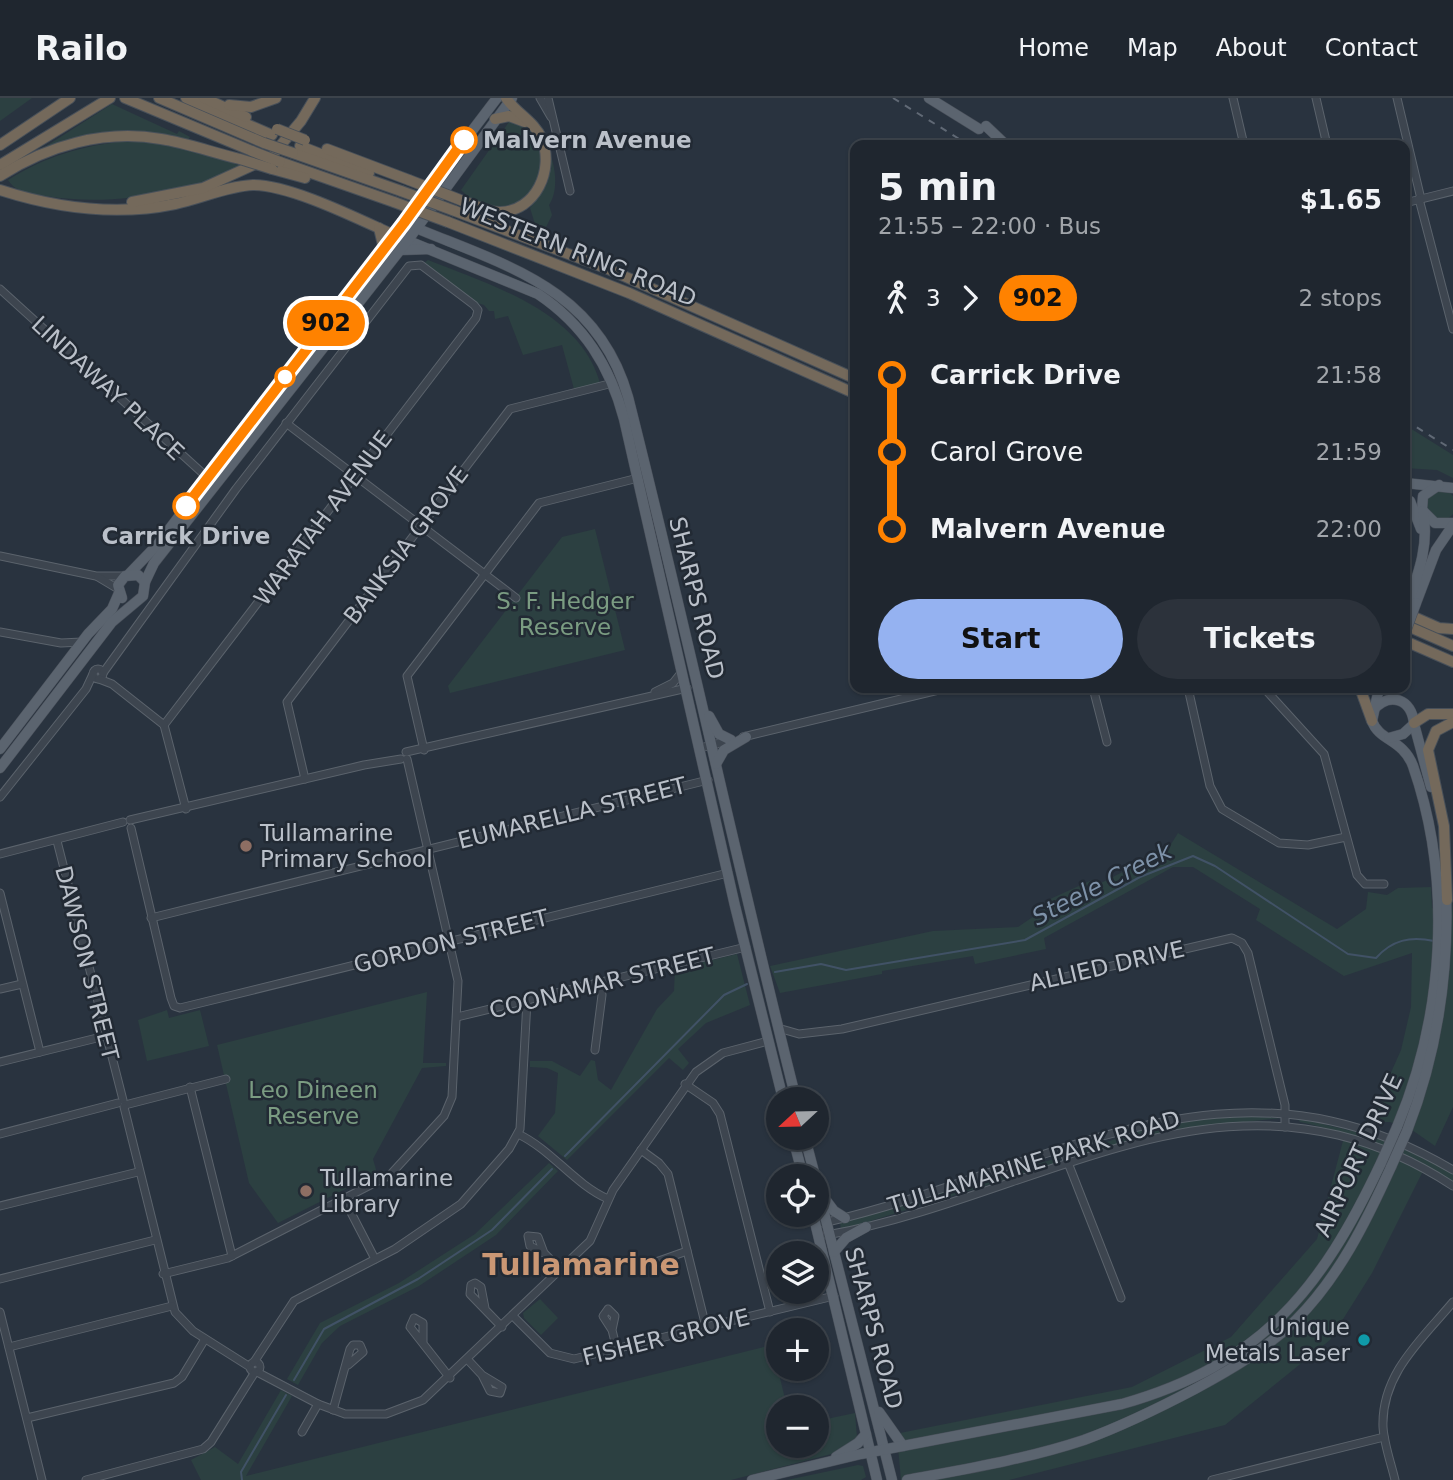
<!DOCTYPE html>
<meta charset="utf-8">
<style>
body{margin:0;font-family:"DejaVu Sans",sans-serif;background:#2c323b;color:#f1f3f6;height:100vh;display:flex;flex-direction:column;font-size:26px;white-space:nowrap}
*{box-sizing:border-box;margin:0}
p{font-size:23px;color:#a1a5aa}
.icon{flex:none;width:38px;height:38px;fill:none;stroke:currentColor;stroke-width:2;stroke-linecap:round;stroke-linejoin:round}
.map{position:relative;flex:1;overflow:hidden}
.panel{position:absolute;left:850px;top:42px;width:560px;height:553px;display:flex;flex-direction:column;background:#1f262f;border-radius:14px;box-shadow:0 2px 5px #0004,0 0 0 2px #3c434b}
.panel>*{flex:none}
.badge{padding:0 14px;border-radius:23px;font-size:24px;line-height:46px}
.needle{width:46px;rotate:248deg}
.controls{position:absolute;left:766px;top:989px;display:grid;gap:14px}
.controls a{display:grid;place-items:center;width:63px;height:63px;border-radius:50%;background:#1f262f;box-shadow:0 2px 5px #0004,0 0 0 2px #3c434b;font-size:35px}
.map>.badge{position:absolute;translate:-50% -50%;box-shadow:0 0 0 4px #fff}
.legs{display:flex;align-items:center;gap:10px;height:77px;padding:0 28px;font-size:23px}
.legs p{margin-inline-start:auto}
.head{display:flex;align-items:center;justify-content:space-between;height:119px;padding:0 28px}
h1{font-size:38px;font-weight:600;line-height:52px}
.cta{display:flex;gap:14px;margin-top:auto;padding:14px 28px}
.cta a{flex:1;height:80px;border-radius:42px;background:#95b2f1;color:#111;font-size:28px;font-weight:600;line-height:80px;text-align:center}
.cta a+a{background:#2c323b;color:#f1f3f6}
ul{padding:0 28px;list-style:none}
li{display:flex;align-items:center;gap:24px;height:77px;font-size:26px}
li i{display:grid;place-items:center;width:10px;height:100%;margin:0 9px;background:currentColor}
li i::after{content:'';width:18px;height:18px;margin:-9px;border:5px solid;border-radius:50%;background:#1f262f}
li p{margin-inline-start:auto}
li:first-child i{background:linear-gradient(#0000 50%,currentColor 0)}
li:last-child i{background:linear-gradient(currentColor 50%,#0000 0)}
header{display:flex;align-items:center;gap:42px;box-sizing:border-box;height:98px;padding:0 35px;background:#1f262f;border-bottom:2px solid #3c434b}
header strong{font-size:33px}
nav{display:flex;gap:38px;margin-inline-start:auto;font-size:24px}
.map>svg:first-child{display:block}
.green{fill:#2c4041}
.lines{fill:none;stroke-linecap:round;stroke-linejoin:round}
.stream{stroke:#415266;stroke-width:2}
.minor-casing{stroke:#5b636c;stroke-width:9}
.major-casing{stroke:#474e58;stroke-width:11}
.highway-casing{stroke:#485059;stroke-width:12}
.minor{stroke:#3d454f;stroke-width:7}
.major{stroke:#5b646f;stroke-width:10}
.highway{stroke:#74695b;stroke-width:10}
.rail{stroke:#606975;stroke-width:2;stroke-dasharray:7 7;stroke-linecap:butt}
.major-bridge-casing{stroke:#474e58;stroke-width:11;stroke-linecap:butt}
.highway-bridge-casing{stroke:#485059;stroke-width:12;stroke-linecap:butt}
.major-bridge{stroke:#5b646f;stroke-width:10}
.highway-bridge{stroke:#74695b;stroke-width:10}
.line-1-casing{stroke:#fff;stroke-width:16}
.line-1{stroke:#ff8200;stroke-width:10}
.stop-1-dot{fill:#fff;stroke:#ff8200;stroke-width:3.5}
.education-dot{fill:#8d6e63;stroke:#222a34;stroke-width:2.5}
.culture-dot{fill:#0f9aa8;stroke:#222a34;stroke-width:2.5}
.labels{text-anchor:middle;stroke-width:5;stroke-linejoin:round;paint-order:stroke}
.stop-label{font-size:23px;font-weight:bold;fill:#bac0c9;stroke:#222a34;text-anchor:start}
.street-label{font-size:23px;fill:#bac0c9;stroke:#222a34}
.park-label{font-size:23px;fill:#7b9c82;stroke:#222a34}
.poi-label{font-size:23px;fill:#bac0c9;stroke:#222a34;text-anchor:start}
.water-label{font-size:24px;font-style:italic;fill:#7e92a9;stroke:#222a34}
.district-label{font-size:30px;font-weight:bold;fill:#ca9774;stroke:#222a34}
</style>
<header>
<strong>Railo</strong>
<nav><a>Home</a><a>Map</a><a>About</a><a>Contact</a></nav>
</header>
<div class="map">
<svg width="1453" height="1382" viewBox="0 0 1453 1382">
<rect width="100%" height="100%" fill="#29333f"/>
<g class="green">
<path d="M0,0H32L0,23Z"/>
<path d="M112,6L177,36L179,33L190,39L188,42L162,37L40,52Z"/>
<path d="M511,21C582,50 517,148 461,92Z"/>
<path d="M125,43C168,44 204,55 244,69C183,95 112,109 46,98C32,96 16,95 8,82C46,58 82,48 125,43Z"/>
<path d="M551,58C556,73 558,94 549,107L552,117L546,129L535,126L530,110L547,86Z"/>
<path d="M428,162C490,187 580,213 600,285L574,291L562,247L523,257L508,218L495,221L494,213H489L484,207L477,205L424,165Z"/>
<path d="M1405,327L1453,357V380L1437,372L1405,370Z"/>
<circle cx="1441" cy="407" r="15"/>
<path d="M595,431L625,552L450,595L448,588L562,439Z"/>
<path d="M1178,735L1337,831L1366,811L1368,794L1387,797L1398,790L1431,789L1432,810L1452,816L1453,797V1009L1435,1048L1412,1032L1390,1024H1369L1401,952L1411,909L1412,855L1344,878L1256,822L1260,811L1193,769H1173L1044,840L1046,851L975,866L973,858L882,873V876L780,895L770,868L933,833L1018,829L1049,808L1048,802L1092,782L1095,788L1168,751Z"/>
<path d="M737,856L750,907L706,925L678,951L689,965L683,972L669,960L567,1062L538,1038L555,1015L558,975L547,970L530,969V963H552L580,978L591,962L595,963L598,982L611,992L657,911L674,893L675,871Z"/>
<path d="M427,894L423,965H446V968L422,970L373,1061L377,1075L278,1125L249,1085L217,947Z"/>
<path d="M167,912L169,920L200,912L209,948L147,963L138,922Z"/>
<path d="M1218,1017L1281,1020L1171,1032L1076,1060L1074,1056L1151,1028Z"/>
<path d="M1297,1020L1382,1040L1453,1075V1085C1406,1057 1354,1035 1300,1024Z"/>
<path d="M1344,1039L1424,1071L1372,1175L1330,1242L1225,1327L1009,1382H901L897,1338L900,1335L1132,1289L1231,1239L1317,1141Z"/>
<path d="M1054,1061L1058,1062L1056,1066L841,1132L840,1124Z"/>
<path d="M549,1065L558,1073L496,1137L419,1188L340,1228L322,1245L298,1287L287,1281L320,1225L399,1185L475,1136Z"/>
<path d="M540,1201L558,1220L541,1237L524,1220L523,1215Z"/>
<path d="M772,1247L787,1309H779V1348H817V1323L855,1315L857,1340L835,1355L731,1382H201L191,1362L215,1349L238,1366L281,1292L292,1298L246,1378Z"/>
<path d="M858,1367L863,1368L866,1379L861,1382H787Z"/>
</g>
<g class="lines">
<g class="stream">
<path d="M775,874L821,866L846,872L1025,842L1140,779L1193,758L1215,768L1348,856L1376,860C1392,842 1410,838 1434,843"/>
<path d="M565,1058L724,897L747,886"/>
<path d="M294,1282L324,1231L418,1181L492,1132L552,1071"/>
<path d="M242,1382L241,1374L286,1297"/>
</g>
<defs>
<g id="minor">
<path d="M540,0L551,19"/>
<path d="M548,0L570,93"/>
<path d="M1233,0L1244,47"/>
<path d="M1316,0L1327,47"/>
<path d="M1397,0L1421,101"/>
<path d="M1419,101L1453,231"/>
<path d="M1405,105L1453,93"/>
<path d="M0,191L209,381"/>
<path d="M286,325L516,500"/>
<path d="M0,458L96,478H125"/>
<path d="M98,479L118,491"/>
<path d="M0,534L61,545L82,544"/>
<circle cx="98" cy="576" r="5"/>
<path d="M103,575L236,391L409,168L421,167L474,207L478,212L476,220L164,627"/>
<path d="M99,581L112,586L164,627L186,711"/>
<path d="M1093,590L1107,644"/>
<path d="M1188,590L1210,688L1222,711L1279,745L1308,747L1346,739"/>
<path d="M1264,590L1324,656L1357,777L1365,786H1384"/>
<path d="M655,594L673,585L681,575"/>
<path d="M743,639L947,590"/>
<path d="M700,650L732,642"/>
<path d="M424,652L407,578L539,405L638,380"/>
<path d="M406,654L687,590"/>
<path d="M305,681L287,604L510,311L613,285"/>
<path d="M0,699L86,591L93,576"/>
<path d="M130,722L364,667L401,661"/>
<path d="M131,730L171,900L174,908L180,910L728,775"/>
<path d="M57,743L123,1002"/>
<path d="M0,756L123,724"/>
<path d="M0,795L40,954"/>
<path d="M151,820L708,682"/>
<path d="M0,891L22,886"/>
<path d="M457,919L746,849"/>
<path d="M778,930L799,936L842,931L1232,840L1242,845L1248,855L1285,1007V1029"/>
<path d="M595,952L602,897L600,885"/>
<path d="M0,964L105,938"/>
<path d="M685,986L713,1005L720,1016L770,1214"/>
<path d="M190,989L232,1158"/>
<path d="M125,1007L226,981"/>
<path d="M124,1009L175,1214L193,1233L250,1269"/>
<path d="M0,1036L118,1005"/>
<path d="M518,1036C552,1052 574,1086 608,1101"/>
<path d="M641,1052L659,1065L668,1076L706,1229"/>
<path d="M1063,1052L1121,1200"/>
<path d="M344,1101L375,1161"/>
<path d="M0,1108L138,1074"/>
<path d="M823,1125C1047,1074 1227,938 1453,1072"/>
<path d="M827,1137C1047,1098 1232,944 1453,1088"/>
<path d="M544,1155L530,1148L528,1138L538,1139L544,1155L561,1172"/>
<path d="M653,1165L687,1153"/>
<path d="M163,1176L228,1160L390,1077L444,1018L452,999L458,883L407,661"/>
<path d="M0,1181L155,1142"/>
<path d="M485,1210L481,1189L475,1185L471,1187L470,1196L502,1229"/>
<path d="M0,1214L42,1382"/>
<path d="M513,1218L550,1255L574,1261L834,1198"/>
<path d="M612,1232L615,1218L608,1211L603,1218L612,1232L617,1252"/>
<path d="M423,1244V1225L414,1220L410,1229L450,1280"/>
<path d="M9,1249L172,1208"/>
<path d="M468,1262L482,1277L490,1293L500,1295L502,1289L482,1277"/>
<circle cx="255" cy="1269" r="5"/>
<path d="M254,1264L294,1203L395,1151L461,1106L509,1051L520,1031L527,903"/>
<path d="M257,1274L318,1306L345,1316H386L423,1302L590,1143L613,1092L696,974L723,955L768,943"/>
<path d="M333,1312L350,1251L353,1247H360L363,1254L348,1267"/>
<path d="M27,1320L174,1285L182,1279L205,1241"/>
<path d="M302,1334L318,1306"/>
<path d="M86,1382L203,1351L211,1344L255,1274"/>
<path d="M1212,1382L1384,1339"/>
<path d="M1395,1382C1391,1365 1384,1346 1383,1329C1381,1276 1422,1241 1453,1204"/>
</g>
<g id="major">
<path d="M929,0L979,31"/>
<path d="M986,28L1006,47"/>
<path d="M404,125C499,166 596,186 628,299C687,532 737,768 796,1001"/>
<path d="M394,137L538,196C584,227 610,268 624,321L735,808L783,1001"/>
<path d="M401,152L431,151"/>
<path d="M1405,385L1453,390"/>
<path d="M1439,387L1423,398L1422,412L1435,425H1453"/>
<path d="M1410,403L1421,431"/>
<path d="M129,476L158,446L497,0"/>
<path d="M122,500L118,487L125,478L138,477L145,484"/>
<path d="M1416,505L1436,452L1453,427"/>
<path d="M1405,513C1417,479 1430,449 1423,413"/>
<path d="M1379,590L1372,623C1379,643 1403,641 1413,668C1453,783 1444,918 1397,1029"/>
<path d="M1373,612C1390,593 1412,601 1414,626L1403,636L1389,640"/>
<path d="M709,618L719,636L731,642"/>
<path d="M1414,626L1431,689"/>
<path d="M0,651L88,536L112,511L119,495"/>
<path d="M716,666L724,652L746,639"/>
<path d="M0,670L112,524L143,498L145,484L154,465L408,142L512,0"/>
<path d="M1407,1033C1437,956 1449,876 1446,794"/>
<path d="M793,1040L803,1078"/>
<path d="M805,1040L815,1078"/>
<path d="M817,1087L892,1382"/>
<path d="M822,1097L834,1113L845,1120"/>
<path d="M813,1116L877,1382"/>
<path d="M834,1154L846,1140L866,1129"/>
<path d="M879,1314L903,1348"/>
<path d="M836,1359L858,1345L866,1336"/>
<path d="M752,1382L861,1356L1122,1306C1262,1266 1321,1192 1381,1065"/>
<path d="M907,1382C966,1371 1027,1361 1084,1342C1122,1328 1159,1310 1195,1291C1232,1271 1266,1251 1296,1222C1339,1179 1366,1124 1391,1069"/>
</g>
<g id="highway">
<path d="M125,0L252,53"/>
<path d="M159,0L264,45"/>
<path d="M186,0L272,37"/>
<path d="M204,0L246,19"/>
<path d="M229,7L251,9L276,0"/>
<path d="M495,21L509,18L525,24"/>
<path d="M0,47L70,0"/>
<path d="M300,48L369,75"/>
<path d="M327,51L409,82"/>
<path d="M275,54L301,23L315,0"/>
<path d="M293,55L401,93"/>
<path d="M280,64L394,104"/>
<path d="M0,67L110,0"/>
<path d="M272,71L305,80"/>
<path d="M0,78C47,48 104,31 161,41C187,45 214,55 240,61"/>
<path d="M0,92C56,110 117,118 175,106C200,101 227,88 253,87C291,87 358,121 394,137"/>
<path d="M463,103C475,107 487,114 500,114C536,113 554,72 542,41C535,24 516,15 506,0"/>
<path d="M132,104L203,90L262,63"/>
<path d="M455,113L608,171L856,281"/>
<path d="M448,124L629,195L856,296"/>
<path d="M379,130L384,151"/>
<path d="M1405,515L1439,530L1453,531"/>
<path d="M1405,527L1453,548"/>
<path d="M1405,543L1453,564"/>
<path d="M1360,590L1372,623"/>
<path d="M1414,625L1428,616H1453"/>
<path d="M1447,802L1444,728L1428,652L1436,633L1453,624"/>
</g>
</defs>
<use href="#minor" class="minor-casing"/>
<use href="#major" class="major-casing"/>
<use href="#highway" class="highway-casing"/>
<use href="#minor" class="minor"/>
<use href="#major" class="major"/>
<use href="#highway" class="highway"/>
<g class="rail">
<path d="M893,0L969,47"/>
<path d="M1405,322L1453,352"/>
</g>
<defs>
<g id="major-bridge">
<path d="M1405,535L1416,505"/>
<path d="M1381,1065L1397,1029"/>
<path d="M1391,1069L1407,1033"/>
</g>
<g id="highway-bridge">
<path d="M277,31L305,42"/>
<path d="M264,45L293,55"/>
<path d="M252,53L280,64"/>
<path d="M240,61L272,71"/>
<path d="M409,82L463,103"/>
<path d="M401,93L455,113"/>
<path d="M394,104L448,124"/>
</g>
</defs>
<use href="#major-bridge" class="major-bridge-casing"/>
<use href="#highway-bridge" class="highway-bridge-casing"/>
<use href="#major-bridge" class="major-bridge"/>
<use href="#highway-bridge" class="highway-bridge"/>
</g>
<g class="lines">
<defs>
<path id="line-1" d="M186,408L404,125L464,42"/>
</defs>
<use href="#line-1" class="line-1-casing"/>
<use href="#line-1" class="line-1"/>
</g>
<g class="stop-1-dot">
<circle cx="464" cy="42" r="12"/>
<circle cx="285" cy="279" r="9"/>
<circle cx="186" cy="408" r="12"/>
</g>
<g class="education-dot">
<circle cx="246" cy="748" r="7"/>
<circle cx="306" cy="1093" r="7"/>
</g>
<circle class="culture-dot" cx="1364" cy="1242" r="7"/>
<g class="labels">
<g class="stop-label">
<text x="483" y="50">Malvern Avenue</text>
<text x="186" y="446" text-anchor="middle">Carrick Drive</text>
</g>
<g class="street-label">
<text transform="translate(578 154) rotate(22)" y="8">WESTERN RING ROAD</text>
<text transform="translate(108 290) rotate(43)" y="8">LINDAWAY PLACE</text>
<text transform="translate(323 420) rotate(-53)" y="8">WARATAH AVENUE</text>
<text transform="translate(406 447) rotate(-53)" y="8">BANKSIA GROVE</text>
<text transform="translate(697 500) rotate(76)" y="8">SHARPS ROAD</text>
<text transform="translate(572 715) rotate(-14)" y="8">EUMARELLA STREET</text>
<text transform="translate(451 843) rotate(-14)" y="8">GORDON STREET</text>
<text transform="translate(87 865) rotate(76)" y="8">DAWSON STREET</text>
<text transform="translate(1107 868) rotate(-13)" y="8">ALLIED DRIVE</text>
<text transform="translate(602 885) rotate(-14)" y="8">COONAMAR STREET</text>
<text transform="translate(1358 1057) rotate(-65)" y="8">AIRPORT DRIVE</text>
<text transform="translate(1034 1064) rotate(-17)" y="8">TULLAMARINE PARK ROAD</text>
<text transform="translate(874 1230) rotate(75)" y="8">SHARPS ROAD</text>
<text transform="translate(666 1239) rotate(-14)" y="8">FISHER GROVE</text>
</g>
<g class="park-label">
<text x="565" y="511">S. F. Hedger<tspan x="565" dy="26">Reserve</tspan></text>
<text x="313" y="1000">Leo Dineen<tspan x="313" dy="26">Reserve</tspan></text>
</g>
<g class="poi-label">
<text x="260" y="743">Tullamarine<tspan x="260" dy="26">Primary School</tspan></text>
<text x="320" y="1088">Tullamarine<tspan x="320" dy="26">Library</tspan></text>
<text x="1350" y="1237" text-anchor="end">Unique<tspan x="1350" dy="26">Metals Laser</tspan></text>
</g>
<g class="water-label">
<text transform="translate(1102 786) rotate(-27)" y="8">Steele Creek</text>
</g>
<g class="district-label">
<text x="581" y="1177">Tullamarine</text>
</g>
</g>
</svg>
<div class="controls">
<a><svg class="needle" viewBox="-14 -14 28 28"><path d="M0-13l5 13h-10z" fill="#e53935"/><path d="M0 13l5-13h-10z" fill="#a1a5aa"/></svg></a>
<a><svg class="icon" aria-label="locate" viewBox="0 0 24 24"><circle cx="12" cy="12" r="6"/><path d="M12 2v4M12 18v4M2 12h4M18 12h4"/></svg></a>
<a><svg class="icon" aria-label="layers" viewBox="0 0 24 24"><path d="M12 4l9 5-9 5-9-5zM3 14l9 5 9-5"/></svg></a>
<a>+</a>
<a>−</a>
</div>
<b class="badge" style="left:326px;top:225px;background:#ff8200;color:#111">902</b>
<section class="panel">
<div class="head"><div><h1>5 min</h1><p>21:55 – 22:00 · Bus</p></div><b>$1.65</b></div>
<div class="legs"><svg class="icon" aria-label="walk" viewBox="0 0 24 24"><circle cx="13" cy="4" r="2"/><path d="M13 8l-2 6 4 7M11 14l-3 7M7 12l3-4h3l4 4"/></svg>3<svg class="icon" aria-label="forward" viewBox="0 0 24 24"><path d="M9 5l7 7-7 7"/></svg><b class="badge" style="background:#ff8200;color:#111">902</b><p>2 stops</p></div>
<ul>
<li><i style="color:#ff8200"></i><b>Carrick Drive</b><p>21:58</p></li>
<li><i style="color:#ff8200"></i><span>Carol Grove</span><p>21:59</p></li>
<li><i style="color:#ff8200"></i><b>Malvern Avenue</b><p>22:00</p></li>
</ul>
<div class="cta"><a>Start</a><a>Tickets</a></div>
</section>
</div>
